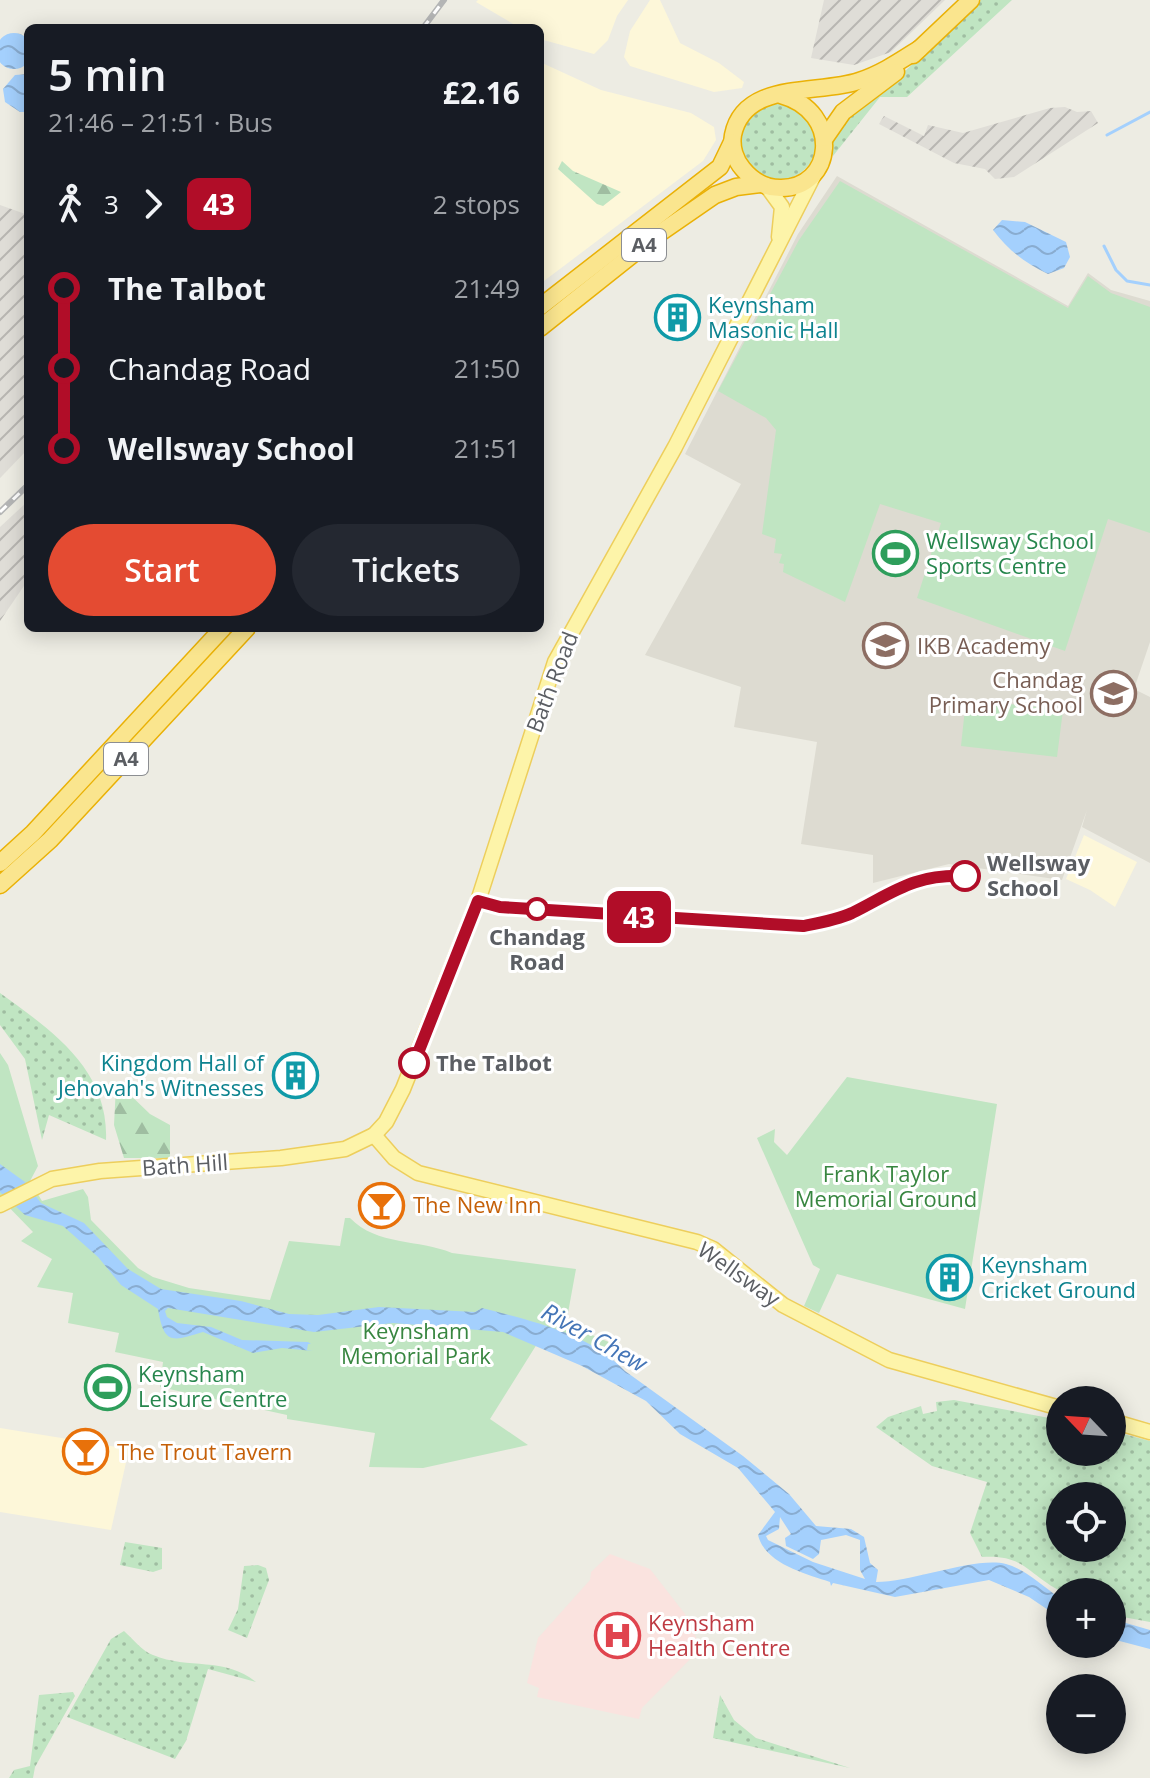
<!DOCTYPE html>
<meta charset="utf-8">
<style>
body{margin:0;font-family:"Open Sans",sans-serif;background:#242831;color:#f1f3f6;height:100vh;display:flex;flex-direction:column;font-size:30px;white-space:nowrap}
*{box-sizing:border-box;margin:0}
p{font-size:26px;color:#9ea1a6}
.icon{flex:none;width:44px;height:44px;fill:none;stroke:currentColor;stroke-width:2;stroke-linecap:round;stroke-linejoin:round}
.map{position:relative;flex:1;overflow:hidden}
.drawer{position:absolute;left:24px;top:24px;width:520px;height:608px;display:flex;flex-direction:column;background:#171b24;border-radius:12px;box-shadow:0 4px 20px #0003}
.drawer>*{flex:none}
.badge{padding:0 16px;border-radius:12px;font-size:28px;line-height:52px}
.needle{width:52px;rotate:295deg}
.controls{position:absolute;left:1046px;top:1386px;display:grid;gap:16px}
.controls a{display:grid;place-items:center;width:80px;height:80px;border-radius:50%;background:#171b24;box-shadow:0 4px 20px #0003;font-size:40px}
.map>.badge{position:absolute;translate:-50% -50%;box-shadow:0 0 0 4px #fff}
.legs{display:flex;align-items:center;gap:12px;height:88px;padding:0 24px;font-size:26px}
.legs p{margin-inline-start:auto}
.headline{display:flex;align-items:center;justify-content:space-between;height:136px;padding:0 24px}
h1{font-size:44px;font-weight:600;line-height:60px}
.action{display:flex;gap:16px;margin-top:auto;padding:16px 24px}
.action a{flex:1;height:92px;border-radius:48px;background:#e44b32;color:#fff;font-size:32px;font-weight:600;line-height:92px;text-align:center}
.action a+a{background:#242831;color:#f1f3f6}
ul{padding:0 24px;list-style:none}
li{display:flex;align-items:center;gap:28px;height:80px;font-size:30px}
li i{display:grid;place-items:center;width:12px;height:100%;margin:0 10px;background:currentColor}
li i::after{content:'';width:20px;height:20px;margin:-10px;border:6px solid;border-radius:50%;background:#171b24}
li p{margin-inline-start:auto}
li:first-child i{background:linear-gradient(#0000 50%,currentColor 0)}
li:last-child i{background:linear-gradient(currentColor 50%,#0000 0)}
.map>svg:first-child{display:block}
.commercial{fill:#fdf7d9}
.industrial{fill:url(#industrial-furrows)}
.education{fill:#dddbd1}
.medical{fill:#fae3df}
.grass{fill:url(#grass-dots);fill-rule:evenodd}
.forest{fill:url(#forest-firs)}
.green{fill:#c0e5c2}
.water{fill:url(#water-waves);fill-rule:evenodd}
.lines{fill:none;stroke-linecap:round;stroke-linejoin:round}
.stream{stroke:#a4d0fd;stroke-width:3}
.major-casing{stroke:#edce5c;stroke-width:17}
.highway-casing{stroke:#eab106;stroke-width:19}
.major{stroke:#fdf4a9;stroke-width:14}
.highway{stroke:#fae58e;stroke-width:16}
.rail-casing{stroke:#b4b5b5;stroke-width:6}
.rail{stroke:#fff;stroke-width:3;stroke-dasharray:9;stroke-linecap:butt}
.line-1-casing{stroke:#fff;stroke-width:18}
.line-1{stroke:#b10d28;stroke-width:12}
.stop-1-dot{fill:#fff;stroke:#b10d28;stroke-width:4}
.labels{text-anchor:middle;stroke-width:6;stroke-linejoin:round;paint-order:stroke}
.shield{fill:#fff;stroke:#8c8e92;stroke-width:2}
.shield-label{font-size:20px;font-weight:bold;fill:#5b5e63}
.culture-label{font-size:22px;fill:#0d838f;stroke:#fff;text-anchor:start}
.leisure-label{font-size:22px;fill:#27864d;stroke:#fff;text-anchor:start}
.education-label{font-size:22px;fill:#785e54;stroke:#fff;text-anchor:start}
.street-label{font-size:22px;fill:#5b5e63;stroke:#fff}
.stop-label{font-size:22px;font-weight:bold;fill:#5b5e63;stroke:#fff;text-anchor:start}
.park-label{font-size:22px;fill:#388640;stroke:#fff}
.food-label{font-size:22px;fill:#c56008;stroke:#fff;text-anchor:start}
.health-label{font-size:22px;fill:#be3a42;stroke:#fff;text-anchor:start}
.water-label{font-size:24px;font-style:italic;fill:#4475b7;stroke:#fff}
</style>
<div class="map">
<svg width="1150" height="1778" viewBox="0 0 1150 1778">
<defs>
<pattern id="industrial-furrows" width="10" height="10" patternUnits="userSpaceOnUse" patternTransform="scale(2)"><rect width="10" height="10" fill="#dfddd7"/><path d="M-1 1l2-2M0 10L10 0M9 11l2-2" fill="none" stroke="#b8b6b2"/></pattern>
<pattern id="grass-dots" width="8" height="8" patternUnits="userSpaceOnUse" patternTransform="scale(2)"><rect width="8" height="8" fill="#c0e5c2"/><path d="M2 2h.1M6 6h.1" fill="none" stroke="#9fbda1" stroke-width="1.8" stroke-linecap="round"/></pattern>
<pattern id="forest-firs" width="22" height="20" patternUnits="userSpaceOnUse" patternTransform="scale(2)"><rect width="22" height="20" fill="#c0e5c2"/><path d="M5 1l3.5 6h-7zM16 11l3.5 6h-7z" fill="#9fbda1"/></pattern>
<pattern id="water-waves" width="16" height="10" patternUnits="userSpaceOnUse" patternTransform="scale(2)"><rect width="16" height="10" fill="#a4d0fd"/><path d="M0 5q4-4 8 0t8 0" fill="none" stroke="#89acd0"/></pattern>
</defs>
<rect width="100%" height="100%" fill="#edece3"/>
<g class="commercial">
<path d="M478,0H628L617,16L608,40L594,54L540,39V28H520L476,2Z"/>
<path d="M650,0H660L680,43L719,63L744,82L742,88L714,92L630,66L624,57L630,31Z"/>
<path d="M540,62L601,90L691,113L714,127L716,140L703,161L544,281L540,277Z"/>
<path d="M1084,835L1137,862L1115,907L1090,890L1066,879Z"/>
<path d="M0,1428L129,1449L111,1530L0,1512Z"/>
</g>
<g class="industrial">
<path d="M824,0H945L891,52L854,65L811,58Z"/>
<path d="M1065,107L1077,112L1091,111L1098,123L1014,177L995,179L985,169L954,163L879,124L884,116L924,136L928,125L963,133L1050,108Z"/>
<path d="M0,205L28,215V449L0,478Z"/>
<path d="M28,501V580L0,621V527Z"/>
</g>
<path class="education" d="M837,176L1068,306L1088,273L1111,290L1150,301V642L1134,689L1150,697V863L1082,827L1087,810L1062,880L949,864L873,883V855L801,844L817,742L734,727L741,687L645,655L741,484L685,454L798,234Z"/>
<path class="medical" d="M610,1554L650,1569L685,1614L701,1648L642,1708L639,1719L537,1697L539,1688L527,1683L538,1638L590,1580L591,1572Z"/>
<g class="grass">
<path d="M981,0H1012L907,97H880L833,156V142L845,119L903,73Z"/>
<circle cx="778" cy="141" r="39"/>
<path d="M0,993C51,1030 109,1069 106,1140L49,1115L42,1140L25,1059L0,1025Z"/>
<path d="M954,1400L1060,1420V1452H1112V1431L1150,1441V1622L1112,1615V1592C1098,1592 1074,1596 1061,1591C1028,1575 1025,1554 982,1557L970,1533L987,1482L932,1466L876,1427L888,1417L921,1406L923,1414L937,1411L936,1402ZM1060,1496H1112V1548H1060Z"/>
<path d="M125,1542L162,1548V1569L153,1572L120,1565Z"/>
<path d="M258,1565L266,1568L269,1580L247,1638L228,1630L238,1609L244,1566Z"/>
<path d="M124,1631C133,1639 142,1651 153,1655C189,1670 224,1656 256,1682L208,1669L186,1741L175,1759L67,1717L111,1639Z"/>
<path d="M73,1692L75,1696L35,1767L33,1778H9L14,1770L30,1766L39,1695Z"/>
<path d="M720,1695L734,1720L756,1738L850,1768L713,1738Z"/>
</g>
<g class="forest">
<path d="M562,161L573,171L621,192L603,206L597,204L558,169Z"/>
<path d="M116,1086H121L150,1114L170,1125V1158H124L114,1125Z"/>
</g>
<g class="green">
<path d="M840,181L1068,308L1088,276L1111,293L1150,307V533L1108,519L1065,651L917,598L941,523L880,504L845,602L783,572L784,564L779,563L782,554L774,553L776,539L762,534L776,430L766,418L718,391L799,240Z"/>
<path d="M966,699L1063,710L1057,757L961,746Z"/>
<path d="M0,1053L8,1065L38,1166L30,1181L42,1201L83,1189L88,1197L91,1220L138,1268L153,1277L189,1288L270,1300L289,1241L340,1246L345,1218H350C377,1246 419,1239 452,1253L576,1269L566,1324L618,1346L611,1356L547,1328L490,1419L528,1445L423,1468L369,1467L375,1433L287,1419V1415L160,1387L163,1362L115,1352L119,1333L68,1323L73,1293L37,1287L52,1259L21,1241L33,1232L0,1198Z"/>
<path d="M847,1077L997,1104L965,1309L837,1274L819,1313L804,1306L820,1269L813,1265L757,1138L775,1129L774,1142L787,1155Z"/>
</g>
<g class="water">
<circle cx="14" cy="51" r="18"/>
<path d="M28,74V112H20L5,102L3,89L15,75Z"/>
<path d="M1002,220L1025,222L1066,242L1070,257L1064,268L1048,274C1025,263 1008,250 993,230Z"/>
<path d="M0,1164L25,1182L41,1203L84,1223L128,1269L161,1289L241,1301L289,1314L318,1315L379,1307L475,1312L482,1308C532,1321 589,1333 625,1371L743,1456L789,1494L816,1526L851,1529L864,1537L870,1563L878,1570L876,1582C913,1582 976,1556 1006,1564C1027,1570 1042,1586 1060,1598V1618L1029,1597L989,1580L895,1597L833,1583L831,1586L830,1582C806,1574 765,1564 758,1535L775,1512L738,1468L680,1434L646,1401L582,1366L503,1332L393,1323L314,1332L168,1308L165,1311L167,1317L177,1323L211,1327L242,1340L308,1342L311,1344H308L307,1350L313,1351L282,1348L253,1353L203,1332C173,1341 164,1346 158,1309L121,1285L98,1257L63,1226L25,1215L0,1192ZM780,1517L791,1534L785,1538L786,1546L813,1559L819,1554L821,1540L846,1535L860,1540V1570L865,1579L813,1562L768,1540L766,1536L779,1529Z"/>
<path d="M1112,1619L1150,1630V1649L1112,1639Z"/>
</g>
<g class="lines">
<g class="stream">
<path d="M1107,135L1150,112"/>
<path d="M1104,246L1116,270L1127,281L1150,285"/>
</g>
<defs>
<g id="major">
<path d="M766,185L782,207L779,237"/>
<path d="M374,1135L394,1158L418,1173L697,1242L713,1249L783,1305L889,1360L1060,1408"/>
<path d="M0,1205L52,1179L100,1171L281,1158L345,1149L374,1135L386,1122L403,1089L478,901L555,662L675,447L816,171"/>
<path d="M1112,1421L1150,1432"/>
</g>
<g id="highway">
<path d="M913,55L971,0"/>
<path d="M781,95C843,112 834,189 780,188C765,188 752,180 743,169C735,160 731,147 733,135C744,80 818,95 859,81C881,74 900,61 919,49"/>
<path d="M825,138L843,112L896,72"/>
<path d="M540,307L720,167L732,142"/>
<path d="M540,328L657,235L715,195L736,187L760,184"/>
<path d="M0,863L33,833L223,628"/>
<path d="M0,885L50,840L247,628"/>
</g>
</defs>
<use href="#major" class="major-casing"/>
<use href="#highway" class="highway-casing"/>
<use href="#major" class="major"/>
<use href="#highway" class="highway"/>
<defs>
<g id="rail">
<path d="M423,28L444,0"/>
<path d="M0,512L28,485"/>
</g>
</defs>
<use href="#rail" class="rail-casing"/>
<use href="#rail" class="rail"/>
</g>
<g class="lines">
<defs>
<path id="line-1" d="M414,1063L478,901L500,907L803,926C819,923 837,920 852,913C894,892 914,874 965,876"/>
</defs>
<use href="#line-1" class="line-1-casing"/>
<use href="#line-1" class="line-1"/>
</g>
<defs>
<symbol id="building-ring" viewBox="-11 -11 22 22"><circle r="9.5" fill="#fff" stroke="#0f9aa8" stroke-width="1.5"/><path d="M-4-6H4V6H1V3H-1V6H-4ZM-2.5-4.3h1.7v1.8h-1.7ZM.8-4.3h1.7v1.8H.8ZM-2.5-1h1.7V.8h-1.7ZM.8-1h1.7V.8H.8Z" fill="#0f9aa8"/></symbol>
<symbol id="stadium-ring" viewBox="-11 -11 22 22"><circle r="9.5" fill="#fff" stroke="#2e9e5b" stroke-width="1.5"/><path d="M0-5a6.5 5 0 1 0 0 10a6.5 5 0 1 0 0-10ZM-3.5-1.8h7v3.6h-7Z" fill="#2e9e5b"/></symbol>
<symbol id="school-ring" viewBox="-11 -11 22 22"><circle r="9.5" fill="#fff" stroke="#8d6e63" stroke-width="1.5"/><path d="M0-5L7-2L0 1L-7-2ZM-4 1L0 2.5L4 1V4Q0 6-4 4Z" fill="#8d6e63"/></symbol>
<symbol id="bar-ring" viewBox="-11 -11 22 22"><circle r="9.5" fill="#fff" stroke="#e8710a" stroke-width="1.5"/><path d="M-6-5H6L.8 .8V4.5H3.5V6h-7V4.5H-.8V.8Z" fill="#e8710a"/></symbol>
<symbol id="hospital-ring" viewBox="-11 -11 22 22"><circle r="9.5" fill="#fff" stroke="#e0444e" stroke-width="1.5"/><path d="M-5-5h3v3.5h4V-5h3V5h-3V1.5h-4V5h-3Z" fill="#e0444e"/></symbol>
</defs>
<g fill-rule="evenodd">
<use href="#building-ring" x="652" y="292" width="51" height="51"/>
<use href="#stadium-ring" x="870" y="528" width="51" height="51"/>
<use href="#school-ring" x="860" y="620" width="51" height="51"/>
<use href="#school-ring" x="1088" y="668" width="51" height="51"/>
<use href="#building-ring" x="270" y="1050" width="51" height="51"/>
<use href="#bar-ring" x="356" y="1180" width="51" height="51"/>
<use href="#building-ring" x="924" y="1252" width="51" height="51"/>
<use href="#stadium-ring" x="82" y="1362" width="51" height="51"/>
<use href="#bar-ring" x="60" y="1426" width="51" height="51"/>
<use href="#hospital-ring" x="592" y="1610" width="51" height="51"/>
</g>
<g class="stop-1-dot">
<circle cx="965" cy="876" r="14"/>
<circle cx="537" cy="909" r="10"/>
<circle cx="414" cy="1063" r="14"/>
</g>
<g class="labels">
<g class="shield">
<rect x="622" y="229" width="44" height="32" rx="6"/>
<rect x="104" y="743" width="44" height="32" rx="6"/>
</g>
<g class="shield-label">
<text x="644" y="252">A4</text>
<text x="126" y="766">A4</text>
</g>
<g class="culture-label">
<text x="708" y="313">Keynsham<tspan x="708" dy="25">Masonic Hall</tspan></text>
<text x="264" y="1071" text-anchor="end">Kingdom Hall of<tspan x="264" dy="25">Jehovah's Witnesses</tspan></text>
<text x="981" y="1273">Keynsham<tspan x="981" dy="25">Cricket Ground</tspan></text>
</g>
<g class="leisure-label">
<text x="926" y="549">Wellsway School<tspan x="926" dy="25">Sports Centre</tspan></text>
<text x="138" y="1382">Keynsham<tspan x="138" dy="25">Leisure Centre</tspan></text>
</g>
<g class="education-label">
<text x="917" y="654">IKB Academy</text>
<text x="1083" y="688" text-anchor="end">Chandag<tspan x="1083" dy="25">Primary School</tspan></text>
</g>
<g class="street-label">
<text transform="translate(552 682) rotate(-69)" y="8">Bath Road</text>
<text transform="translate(185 1165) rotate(-4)" y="8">Bath Hill</text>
<text transform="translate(739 1274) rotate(35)" y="8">Wellsway</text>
</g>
<g class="stop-label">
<text x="987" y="871">Wellsway<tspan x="987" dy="25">School</tspan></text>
<text x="537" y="945" text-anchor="middle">Chandag<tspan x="537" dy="25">Road</tspan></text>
<text x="436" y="1071">The Talbot</text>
</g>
<g class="park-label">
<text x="886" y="1182">Frank Taylor<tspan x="886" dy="25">Memorial Ground</tspan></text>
<text x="416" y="1339">Keynsham<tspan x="416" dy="25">Memorial Park</tspan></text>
</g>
<g class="food-label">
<text x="413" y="1213">The New Inn</text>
<text x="117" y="1460">The Trout Tavern</text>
</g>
<g class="health-label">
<text x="648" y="1631">Keynsham<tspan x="648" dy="25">Health Centre</tspan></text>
</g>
<g class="water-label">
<text transform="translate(594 1338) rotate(29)" y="8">River Chew</text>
</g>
</g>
</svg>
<div class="controls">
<a><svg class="needle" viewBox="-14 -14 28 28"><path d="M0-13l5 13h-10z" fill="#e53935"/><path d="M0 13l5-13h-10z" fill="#9ea1a6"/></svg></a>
<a><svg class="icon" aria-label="locate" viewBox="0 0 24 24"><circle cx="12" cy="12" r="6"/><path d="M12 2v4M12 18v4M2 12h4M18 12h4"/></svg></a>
<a>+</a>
<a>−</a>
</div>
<b class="badge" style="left:639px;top:917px;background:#b10d28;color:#fff">43</b>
<section class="drawer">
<div class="headline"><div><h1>5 min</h1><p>21:46 – 21:51 · Bus</p></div><b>£2.16</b></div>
<div class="legs"><svg class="icon" aria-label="walk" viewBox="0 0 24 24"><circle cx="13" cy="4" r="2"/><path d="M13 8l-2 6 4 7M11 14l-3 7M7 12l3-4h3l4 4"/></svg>3<svg class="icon" aria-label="forward" viewBox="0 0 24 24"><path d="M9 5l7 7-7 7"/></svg><b class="badge" style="background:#b10d28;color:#fff">43</b><p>2 stops</p></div>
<ul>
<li><i style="color:#b10d28"></i><b>The Talbot</b><p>21:49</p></li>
<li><i style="color:#b10d28"></i><span>Chandag Road</span><p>21:50</p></li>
<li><i style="color:#b10d28"></i><b>Wellsway School</b><p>21:51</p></li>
</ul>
<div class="action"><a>Start</a><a>Tickets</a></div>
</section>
</div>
